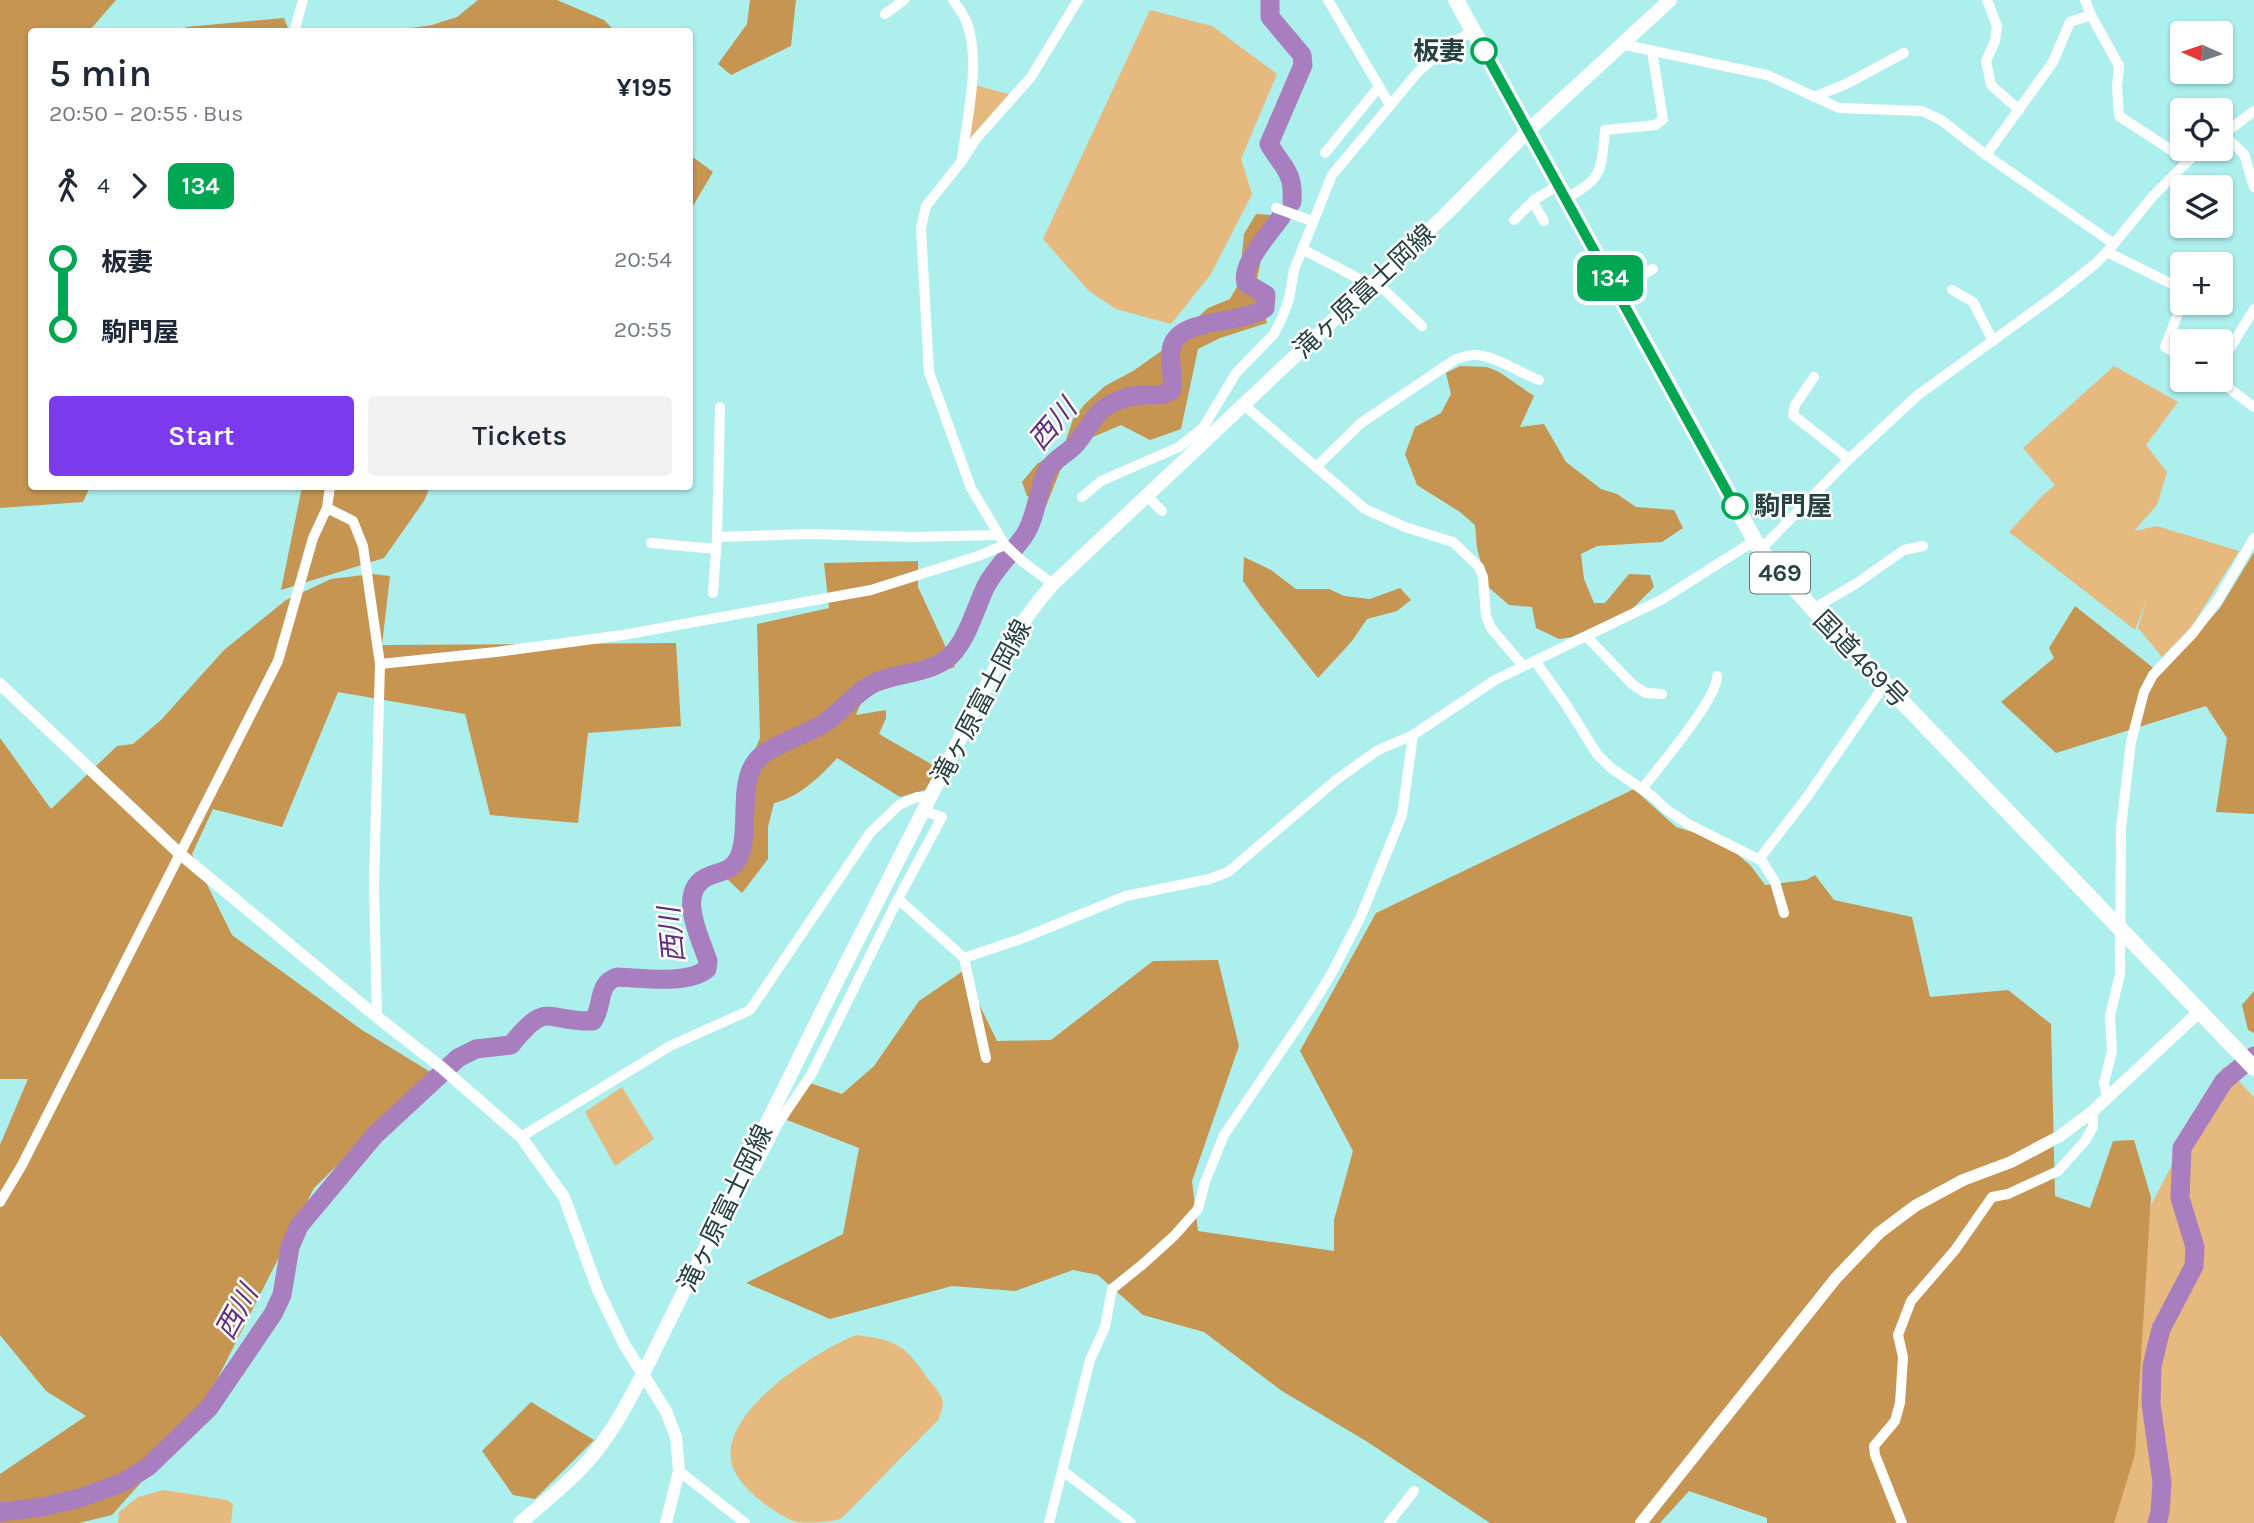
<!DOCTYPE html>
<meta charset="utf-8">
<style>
body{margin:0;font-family:Karla,"Noto Sans JP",sans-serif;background:#f2f2f3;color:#1f2937;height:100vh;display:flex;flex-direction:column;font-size:26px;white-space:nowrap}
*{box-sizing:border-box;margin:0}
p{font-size:23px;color:#747a83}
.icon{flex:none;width:38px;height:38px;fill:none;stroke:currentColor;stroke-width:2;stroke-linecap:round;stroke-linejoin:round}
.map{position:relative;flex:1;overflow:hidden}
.sheet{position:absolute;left:28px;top:28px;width:665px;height:462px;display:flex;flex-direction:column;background:#fff;border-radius:7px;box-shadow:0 2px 5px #0004}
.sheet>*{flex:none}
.badge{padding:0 14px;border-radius:10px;font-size:24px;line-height:46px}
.needle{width:46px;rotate:273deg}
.controls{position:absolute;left:2170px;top:21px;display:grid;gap:14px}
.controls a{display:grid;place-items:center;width:63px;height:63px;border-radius:7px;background:#fff;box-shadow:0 2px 5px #0004;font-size:35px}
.map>.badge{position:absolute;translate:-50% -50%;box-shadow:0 0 0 4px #fff}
.legs{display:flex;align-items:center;gap:10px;height:77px;padding:0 21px;font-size:23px}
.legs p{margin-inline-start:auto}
.headline{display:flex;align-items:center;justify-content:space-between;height:119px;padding:0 21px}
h1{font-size:38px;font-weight:600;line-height:52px}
.action{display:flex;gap:14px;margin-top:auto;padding:14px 21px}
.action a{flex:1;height:80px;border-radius:7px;background:#7c3aed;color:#fff;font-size:28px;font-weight:600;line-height:80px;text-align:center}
.action a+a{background:#f2f2f3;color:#1f2937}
ul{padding:0 21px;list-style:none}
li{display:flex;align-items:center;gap:24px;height:70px;font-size:26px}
li i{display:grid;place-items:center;width:10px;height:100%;margin:0 9px;background:currentColor}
li i::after{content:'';width:18px;height:18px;margin:-9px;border:5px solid;border-radius:50%;background:#fff}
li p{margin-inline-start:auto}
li:first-child i{background:linear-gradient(#0000 50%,currentColor 0)}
li:last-child i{background:linear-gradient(currentColor 50%,#0000 0)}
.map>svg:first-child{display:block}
.green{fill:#e6b97e}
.forest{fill:#c59551}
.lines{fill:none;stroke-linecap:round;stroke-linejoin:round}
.river{stroke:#a87ebe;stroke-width:19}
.minor{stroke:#fff;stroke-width:10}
.tertiary{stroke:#fff;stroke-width:12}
.secondary{stroke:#fff;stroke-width:14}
.trunk{stroke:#fff;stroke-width:16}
.line-1-casing{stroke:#fff;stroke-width:16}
.line-1{stroke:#00a651;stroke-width:10}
.stop-1-dot{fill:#fff;stroke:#00a651;stroke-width:3.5}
.labels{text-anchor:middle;stroke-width:5;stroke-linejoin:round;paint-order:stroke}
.shield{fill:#fff;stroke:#677b7a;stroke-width:2}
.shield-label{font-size:24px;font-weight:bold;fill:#264241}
.stop-label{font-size:26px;font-weight:bold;fill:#264241;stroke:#fff;text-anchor:end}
.street-label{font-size:26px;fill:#264241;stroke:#fff}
.water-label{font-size:28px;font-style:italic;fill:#632e7b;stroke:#fff}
</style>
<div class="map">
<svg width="2254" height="1523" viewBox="0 0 2254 1523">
<rect width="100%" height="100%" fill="#adefed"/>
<g class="green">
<path d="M1150,10L1212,26L1277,74L1241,159L1252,194L1211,274L1171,324L1116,309L1089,291L1043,239Z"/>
<path d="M975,85L1012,95L965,148Z"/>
<path d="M2114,366L2178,402L2146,445L2167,472L2157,505L2134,531L2157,526L2239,551L2192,626L2162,657L2138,628L2146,601L2135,630L2009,532L2043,495L2055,485L2023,448Z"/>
<path d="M2224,1066L2254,1097V1523H2113L2151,1205Z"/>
<path d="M622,1087L654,1139L615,1166L585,1112Z"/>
<path d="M856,1335C897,1340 905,1345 928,1379C933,1385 942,1394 943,1403C943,1408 940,1414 939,1419L842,1518C832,1523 808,1523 796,1522C774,1514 735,1485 731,1461C723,1409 815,1352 856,1335Z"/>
<path d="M164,1490L227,1500L233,1504L231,1523H118L119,1512L138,1497Z"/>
</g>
<g class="forest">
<path d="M0,0H116L89,31L32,32V101L28,105L32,109V486L90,487L83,502L0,508Z"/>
<path d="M478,0H557L604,20L615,31H391L432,25L457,17Z"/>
<path d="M750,0H796L791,46L731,75L718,64L747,24Z"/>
<path d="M284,18L289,31H184L186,27Z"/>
<path d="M690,155L713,172L690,211Z"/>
<path d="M1256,214L1271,215L1256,283L1267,323L1220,338L1198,349L1181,429L1150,440L1121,425L1077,444L1060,471L1046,506L1027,496L1022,482L1037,464L1064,446L1073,419L1085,404L1105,386L1133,371L1160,352L1208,308L1230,299L1239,283L1244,234Z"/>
<path d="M1460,366L1487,367L1499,372L1534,396L1520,427L1544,424L1566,462L1601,489L1617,494L1636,507L1674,510L1683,528L1662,542L1597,546L1581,554L1584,579L1594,603H1605L1629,574L1650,575L1654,587L1632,609L1572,637L1559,639L1536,628L1532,607L1509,605L1487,586L1477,548L1475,525L1460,512L1417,485L1405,454L1415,427L1441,413L1451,394L1446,373Z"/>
<path d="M302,487H430L424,501L384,558L281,590Z"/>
<path d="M2254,552V814L2216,812L2227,738L2206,706L2056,753L2001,702L2054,658L2049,648L2075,606L2161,674L2220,608Z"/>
<path d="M1244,557L1271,570L1296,589H1329L1344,596L1370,599L1400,588L1411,600L1397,611L1367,619L1352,641L1318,678L1260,605L1243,581Z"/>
<path d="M918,561V587L955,667L864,696L856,715L886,710V718L879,734L938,768L925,790L900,797L837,758C821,776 798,798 774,803L768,827V859L742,893L726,878L738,850L741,781L760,738L757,624L829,608L824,563Z"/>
<path d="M372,574L390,576L382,645L676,643L681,726L588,733L578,823L490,815L465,714L338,692L282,827L213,809L192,854L232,935L362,1030L432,1073L314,1188L196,1421L112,1515L79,1523H0V1474L86,1416L46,1391L0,1335V1145L28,1079H0V738L51,809L117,746L133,744L161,720L224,650L286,600L331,579Z"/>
<path d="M1634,789L1676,827L1722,841L1751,866L1765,885L1806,880L1815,875L1834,900L1912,917L1930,997L2008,990L2051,1024L2055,1196L2090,1208L2113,1141L2134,1140L2151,1197L2135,1454L2114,1523H1767V1518L1689,1491L1660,1523H1490L1366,1441L1282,1391L1204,1332L1143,1315L1098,1275L1073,1270L1015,1291L952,1286L830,1319L746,1283L843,1234L859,1148L787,1120L804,1081L842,1094L874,1066L919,1001L963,971L997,1041L1051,1040L1153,961L1218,960L1239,1046L1192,1181L1198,1231L1334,1251V1220L1353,1151L1300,1051L1376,913Z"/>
<path d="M2254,991V1033L2248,1030L2242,1005Z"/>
<path d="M531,1402L594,1440L535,1499L513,1495L482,1451Z"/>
</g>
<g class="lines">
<g class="river">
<path d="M1270,0V17L1302,55L1303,65L1269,144C1283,168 1294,171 1292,202"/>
<path d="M0,1512L42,1507L80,1498L124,1482L149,1466L209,1408L273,1314L282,1295L290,1247L299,1226L375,1135L458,1058L476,1049L511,1045C548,999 545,1022 593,1021C604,1006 596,984 617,977C643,978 687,985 707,969L708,961C700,937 675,890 709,876C721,871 733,871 739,857C751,829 737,784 757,760C771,744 808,735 826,722C843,710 857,691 876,682C899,672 936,674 954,652C969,634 976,607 986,586C996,567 1012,553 1024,536C1037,517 1037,490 1047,471C1052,461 1066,454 1074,446C1085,435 1091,418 1103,409C1115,400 1127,396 1142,395C1156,394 1158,398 1172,390C1174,377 1168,358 1172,346C1181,317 1241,325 1265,308L1266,295L1246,283C1240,265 1270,233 1281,217"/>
<path d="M2157,1523L2160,1512L2162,1482L2151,1404L2152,1366L2161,1329L2194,1266L2195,1247L2180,1198L2182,1148L2224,1081L2254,1056"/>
</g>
<g class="minor">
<path d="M953,0C958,7 964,15 967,23C981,61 967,119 962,158"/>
<path d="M1328,0L1390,105"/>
<path d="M1987,0L1997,26L1995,41L1986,61L1991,85L2019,110"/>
<path d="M2085,0L2091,15L2119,66L2117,86L2119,116L2188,161"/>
<path d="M885,14L904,0"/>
<path d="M294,32L303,0"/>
<path d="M1621,44L1767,75L1839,108L1922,111L1941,120L1986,155L2114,244"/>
<path d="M1814,97L1846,84L1904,53"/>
<path d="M2223,134L2244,154L2254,187"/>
<path d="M2221,136L2254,111"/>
<path d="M1325,153L1379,87"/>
<path d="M1986,155L2053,62L2070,22L2091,15"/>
<path d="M1566,198C1604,179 1601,169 1605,130L1656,125L1663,119L1652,51"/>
<path d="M1533,202L1544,221"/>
<path d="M1276,208L1312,221"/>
<path d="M1514,220L1534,200L1559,185"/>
<path d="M1302,249L1371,285"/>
<path d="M2107,252L2182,289"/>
<path d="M1375,281L1422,326"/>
<path d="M1616,289L1653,269"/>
<path d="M1952,290L1973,302L1993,341"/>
<path d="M2182,357L2165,347L2182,303"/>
<path d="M2221,363L2254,309"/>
<path d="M1814,377L1795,405L1793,415L1849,459"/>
<path d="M2218,380L2254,407"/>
<path d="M1244,405L1365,509L1405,527L1453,542L1479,567L1483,577L1486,616L1491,628L1523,666"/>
<path d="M1211,436L1203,428L1236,373L1274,334L1282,318L1289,299L1294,270L1332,175L1418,72L1450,44L1473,31"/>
<path d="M1316,467L1361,423L1456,359C1462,358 1468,355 1473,355C1493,354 1520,373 1539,380"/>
<path d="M1082,497L1101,481L1179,447L1203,428"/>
<path d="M1148,497L1162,511"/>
<path d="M327,508L353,521L363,546L380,664L374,884L377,1017"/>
<path d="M717,537L720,407"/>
<path d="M651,543L716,549"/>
<path d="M1760,550L1849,459L1918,395L2056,295L2095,264L2107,252L2153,196L2188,161L2204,149"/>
<path d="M1053,584L1023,562L1005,545L971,488L929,372L921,228L926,206L961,162L976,139L1031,77L1078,0"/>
<path d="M713,593L717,537L809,534L913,537L999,535"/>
<path d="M1813,609L1857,583L1904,550L1923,546"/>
<path d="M1587,637L1633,685L1646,693L1662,694"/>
<path d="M1535,661L1565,703L1597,754L1611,768L1652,796L1667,810L1688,824L1758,859L1760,858L1775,882L1784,913"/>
<path d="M380,664L496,652L623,635L871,590L978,556L1005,545"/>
<path d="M1642,789C1658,768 1718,698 1717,676"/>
<path d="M1760,858L1807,797L1885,684"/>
<path d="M898,899L964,958"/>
<path d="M986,1058L964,958L1023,938L1126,896L1209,879L1228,872L1336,780L1378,750L1413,735L1495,680L1661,600L1754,541"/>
<path d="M2107,1097L2104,1083L2112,1051L2110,1016L2120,974L2121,828L2131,742L2144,692L2153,675L2193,633L2218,600L2254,538"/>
<path d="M521,1137L670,1046L750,1010L870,833L899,805L917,797L930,798"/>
<path d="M755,1169L779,1122L811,1075L898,899L942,817L924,811"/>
<path d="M0,1202L22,1165L278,661L313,538L327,508L330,486"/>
<path d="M679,1471L745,1523"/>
<path d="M1063,1471L1131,1523"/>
<path d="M1049,1523L1090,1360L1105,1327L1112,1289L1143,1264L1174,1236L1198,1209L1205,1182L1224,1135L1311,1007L1333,971L1361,916L1402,815L1413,735"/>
<path d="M1389,1523L1414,1491"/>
<path d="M1902,1523L1875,1455L1874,1446L1895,1421L1900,1403L1903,1357L1898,1335L1911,1301L1955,1250L1992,1197L2008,1194L2058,1171L2085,1141L2093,1127V1111"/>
</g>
<g class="tertiary">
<path d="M0,684L179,853L377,1017L441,1067L521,1137L564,1197L598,1290L624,1344L666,1411L676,1437L679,1471L666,1523"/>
<path d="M1641,1523L1836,1278L1879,1233L1915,1206L1963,1180L2011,1162L2060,1136L2093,1111L2199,1012"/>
</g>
<path class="secondary" d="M520,1523C543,1503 568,1484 588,1461C611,1435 627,1404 643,1374L828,999L994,671C1011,637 1028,612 1053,584L1446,214L1529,130L1670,0"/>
<path class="trunk" d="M1456,0L1760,550L1813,609L2254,1068"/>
</g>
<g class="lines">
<defs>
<path id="line-1" d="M1484,51L1735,506"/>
</defs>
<use href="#line-1" class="line-1-casing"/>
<use href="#line-1" class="line-1"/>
</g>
<g class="stop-1-dot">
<circle cx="1484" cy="51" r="12"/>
<circle cx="1735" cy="506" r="12"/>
</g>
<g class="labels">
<rect class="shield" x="1750" y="552.5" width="60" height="41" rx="5"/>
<g class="shield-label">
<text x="1780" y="581">469</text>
</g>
<g class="stop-label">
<text x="1465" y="60">板妻</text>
<text x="1754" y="515" text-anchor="start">駒門屋</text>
</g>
<g class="street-label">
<text transform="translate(1364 291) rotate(-43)" y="9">滝ヶ原富士岡線</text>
<text transform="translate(1861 659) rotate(46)" y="9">国道469号</text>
<text transform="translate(981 702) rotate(-62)" y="9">滝ヶ原富士岡線</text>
<text transform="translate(725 1208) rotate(-64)" y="9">滝ヶ原富士岡線</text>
</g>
<g class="water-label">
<text transform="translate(1052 424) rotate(-49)" y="10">西川</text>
<text transform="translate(671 935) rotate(-96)" y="10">西川</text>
<text transform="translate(236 1312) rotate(-61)" y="10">西川</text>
</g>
</g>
</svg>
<div class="controls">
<a><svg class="needle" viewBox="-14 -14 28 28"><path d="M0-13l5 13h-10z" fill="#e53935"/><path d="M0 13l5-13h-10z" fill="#747a83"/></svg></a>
<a><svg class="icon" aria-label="locate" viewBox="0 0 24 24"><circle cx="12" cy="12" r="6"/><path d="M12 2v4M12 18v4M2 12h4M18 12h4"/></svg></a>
<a><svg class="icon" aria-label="layers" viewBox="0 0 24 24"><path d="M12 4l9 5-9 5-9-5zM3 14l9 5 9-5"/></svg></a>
<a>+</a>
<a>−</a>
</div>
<b class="badge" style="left:1610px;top:278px;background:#00a651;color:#fff">134</b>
<section class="sheet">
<div class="headline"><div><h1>5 min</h1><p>20:50 – 20:55 · Bus</p></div><b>¥195</b></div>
<div class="legs"><svg class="icon" aria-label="walk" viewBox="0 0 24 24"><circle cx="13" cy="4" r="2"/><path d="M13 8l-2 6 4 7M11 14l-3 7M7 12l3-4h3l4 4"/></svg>4<svg class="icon" aria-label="forward" viewBox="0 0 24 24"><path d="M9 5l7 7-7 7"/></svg><b class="badge" style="background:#00a651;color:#fff">134</b></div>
<ul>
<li><i style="color:#00a651"></i><b>板妻</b><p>20:54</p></li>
<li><i style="color:#00a651"></i><b>駒門屋</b><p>20:55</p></li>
</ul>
<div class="action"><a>Start</a><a>Tickets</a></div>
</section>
</div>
